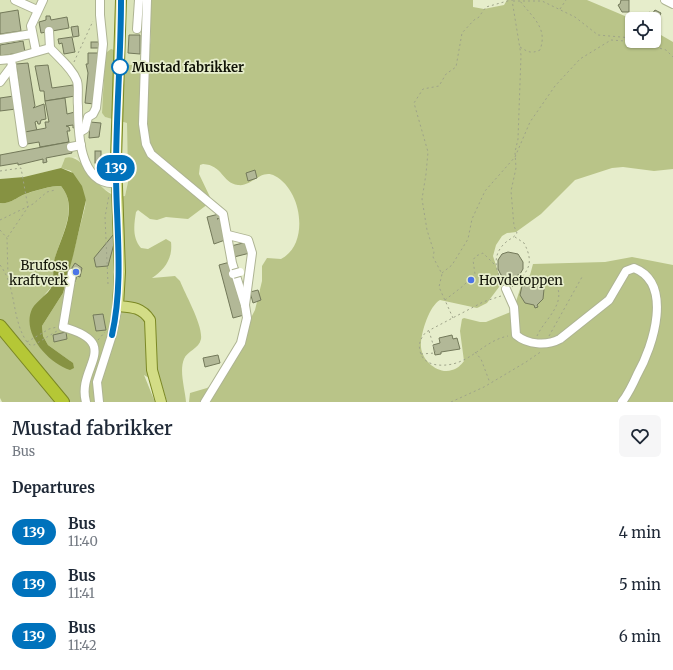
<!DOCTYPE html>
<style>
body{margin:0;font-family:Merriweather,serif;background:#f6f6f7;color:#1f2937;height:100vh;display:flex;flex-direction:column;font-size:15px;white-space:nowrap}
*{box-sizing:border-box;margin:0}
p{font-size:13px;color:#747a83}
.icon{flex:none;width:22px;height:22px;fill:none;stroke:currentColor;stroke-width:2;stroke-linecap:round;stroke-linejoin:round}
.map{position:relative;height:402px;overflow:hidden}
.panel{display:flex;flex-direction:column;background:#fff;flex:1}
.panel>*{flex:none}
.badge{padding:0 8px;border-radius:13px;font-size:14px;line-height:26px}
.tools{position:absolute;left:625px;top:12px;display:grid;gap:8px}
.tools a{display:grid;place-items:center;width:36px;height:36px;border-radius:6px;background:#fff;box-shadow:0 1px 3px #0004;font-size:20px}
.map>.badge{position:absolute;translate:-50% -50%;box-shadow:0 0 0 2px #fff}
h2{padding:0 12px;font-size:15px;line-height:36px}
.round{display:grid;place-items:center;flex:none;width:42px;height:42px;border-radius:6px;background:#f6f6f7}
.overview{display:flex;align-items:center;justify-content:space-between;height:68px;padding:0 12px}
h1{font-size:19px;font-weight:600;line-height:30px}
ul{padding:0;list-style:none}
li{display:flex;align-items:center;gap:12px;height:52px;padding:0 12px}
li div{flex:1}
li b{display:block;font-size:15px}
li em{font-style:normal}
li .badge{min-width:44px;font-weight:700;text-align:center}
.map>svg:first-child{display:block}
.built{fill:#dbe4ba}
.green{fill:#b9c488}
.water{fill:#869242}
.building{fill:#b2b897;stroke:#73795a}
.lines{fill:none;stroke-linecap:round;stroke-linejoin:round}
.minor-casing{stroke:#aeb493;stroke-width:10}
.major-casing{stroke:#7b8825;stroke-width:12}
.highway-casing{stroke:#7b8825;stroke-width:14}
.path{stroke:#9ea389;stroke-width:1;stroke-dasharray:2 3;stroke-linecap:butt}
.minor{stroke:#fff;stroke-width:8}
.major{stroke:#d3dd86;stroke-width:10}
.highway{stroke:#b5c736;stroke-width:12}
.minor-bridge-casing{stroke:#aeb493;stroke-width:10;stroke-linecap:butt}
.minor-bridge{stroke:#fff;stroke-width:8}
.line-casing{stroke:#fff;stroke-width:9}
.line{stroke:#0072bc;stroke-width:6}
.stop-dot{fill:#fff;stroke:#0072bc;stroke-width:2}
.poi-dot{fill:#4c74e7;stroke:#e6edcb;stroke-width:1.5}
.labels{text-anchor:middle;stroke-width:3.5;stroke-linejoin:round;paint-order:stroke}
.stop-label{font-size:13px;font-weight:bold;fill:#101206;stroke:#e6edcb;text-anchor:start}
.poi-label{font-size:13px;fill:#101206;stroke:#e6edcb;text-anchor:end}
</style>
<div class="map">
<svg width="673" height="402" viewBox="0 0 673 402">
<rect width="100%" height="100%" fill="#e6edcb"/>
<path class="built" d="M0,0H151V39L148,56L128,66L105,57L102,113L105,117L127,123L128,182L125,196L114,194L104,189L95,181L76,157L64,160L61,168L24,177L0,179Z"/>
<path class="green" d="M151,0H473V7L484,9L504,5L507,0H587L632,19V41H654V31L673,42V169L654,171L623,167L612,168L575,180L541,214L516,232L507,233L502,236L496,245L493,256L501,281L499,287L487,303L477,308L440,300C429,306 420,335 421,347C422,361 439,375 452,370C457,369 461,365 464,361L460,331L462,319L464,318L480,322H486L513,311L521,286L530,275L533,264L605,262L632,257L673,265V402H189L190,393L207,388L218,381L255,310L262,281V266L267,258L281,259C310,244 302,190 275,176C261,168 252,187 238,185C222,183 223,165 203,164L200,165L199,174L210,197L208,204L188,219L166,217L157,220L150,219L138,210L136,212C134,224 132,238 141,248L148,249L166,239L171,242C173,259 164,270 152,278L175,276L180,281C185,294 203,325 201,339C199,349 187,351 184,359C179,371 185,389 186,402H167L160,379L149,378L144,375L155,402H2L0,398V203C9,204 13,200 21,196C29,192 53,185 61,186C79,208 61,235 55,258C52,267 56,276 52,285C50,290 45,293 43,298C39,311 38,326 35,340L54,360L70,361L48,345L43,336L42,326L63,293L85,207L86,200L71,171L61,168L65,158C86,151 98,202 125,196L128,182L127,123L105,117L102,113L105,57L107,52L111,49L117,51L122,64L131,65L148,56L151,39Z"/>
<path class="water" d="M61,168L73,173L82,186L86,200L73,256L63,293L42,326L43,336L48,345L73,363L74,368L70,370C48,363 21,333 32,309C37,300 48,295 52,286C55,277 52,270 54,261C60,237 80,209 61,186C53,185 28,192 21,196C13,200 9,204 0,203V179L24,177Z"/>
<g class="building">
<path d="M621,0H629V12H622L618,5L620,4Z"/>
<path d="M18,10L21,31L0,34V13Z"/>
<path d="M655,10L661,13L654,27V19H646L649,12L652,14Z"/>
<path d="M46,16H50L51,20L67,17L69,28L41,33L39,22L46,20Z"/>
<path d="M78,26L79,36L73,37L71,27Z"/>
<path d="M129,35H140V54L128,53Z"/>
<path d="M72,37L75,52L64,54L62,43L59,44L58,39Z"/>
<path d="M23,41L25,52L0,56V45Z"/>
<rect x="91" y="42" width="9" height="6"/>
<path d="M88,53H99L94,104L85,103L88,73L86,64H88Z"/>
<path d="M28,63L35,106L33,108L44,104L46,119L41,120L40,124H38L37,121L35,122L37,131L25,132L16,64Z"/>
<path d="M48,65L52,88L73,85L75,96L45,101L44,91H40L35,66Z"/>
<path d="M14,96L16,109L0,111V98Z"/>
<path d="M65,98L67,114L75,112L76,127L73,128V125L66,126L69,127L70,131H67L69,142L40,147L39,142L27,144L25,132L46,128L45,122H49L45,101Z"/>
<path d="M90,122L101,123L99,137L89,138Z"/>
<path d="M69,142L72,153L46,158L47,162L43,163V159L18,165V163L0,166V155Z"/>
<rect x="95" y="151" width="6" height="12"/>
<path d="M255,170L257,178L248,181L246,173Z"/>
<path d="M219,214L220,218L217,219L220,218L225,240L214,244L207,217Z"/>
<path d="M118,229L108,266L96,267L94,258Z"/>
<path d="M247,242L250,253L234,257L231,246Z"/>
<path d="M508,252L518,254L523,262V269L520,274L514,277V282L509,283L508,278L501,275L498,269V260L502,254Z"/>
<path d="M230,262L244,315L233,318L219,265Z"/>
<path d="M75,263L82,268L80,277L77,276L75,282L71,281L70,271Z"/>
<path d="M529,281L538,282L544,289L543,299L537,305L538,307L535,308L534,305L525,303L520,295L522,286Z"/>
<path d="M258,290L261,300L253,303L250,292Z"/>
<path d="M103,314L106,330L96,331L93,315Z"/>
<path d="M66,332L67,339L54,342L53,335Z"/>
<path d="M452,335L453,339L457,338L460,349L441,352V354L435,355L433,345L440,343L439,338Z"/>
<path d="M218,355L220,363L205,367L203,358Z"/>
</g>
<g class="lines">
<defs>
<g id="minor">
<path d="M15,0L37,10"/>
<path d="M147,0L143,124L146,144L151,154L223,214L232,263L245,305L247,318L241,343L205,402"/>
<path d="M665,0L673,4"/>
<path d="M137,29L139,0"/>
<path d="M49,31L50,48"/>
<path d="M0,39L32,34"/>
<path d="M36,51L31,26L43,0"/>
<path d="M0,60L11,59"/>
<path d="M0,82L12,66"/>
<path d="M80,132L85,129L88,117L93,114L96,108L103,44L100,15V0"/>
<path d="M23,143L11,59L50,48C59,58 72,68 77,81C79,88 77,98 78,106C78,132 79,186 116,183"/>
<path d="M71,147L81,145"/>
<path d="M228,235L248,240L252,253L245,305"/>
<path d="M72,273L63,327C124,344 76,367 86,402"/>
<path d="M506,289L514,307L516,335C528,345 547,346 560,339L609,300L626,271L634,268C673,283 654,345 637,375C633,384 628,394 622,402"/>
<path d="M99,402L97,382L112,335L118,306"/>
</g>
<path id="major" d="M121,0L116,159L120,272L118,306C131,307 142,307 150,320L152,370L161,402"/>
<path id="highway" d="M0,326L63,402"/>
</defs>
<use href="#minor" class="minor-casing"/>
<use href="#major" class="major-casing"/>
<use href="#highway" class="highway-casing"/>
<g class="path">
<path d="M513,1H542L575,17L598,35L632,38"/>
<path d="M560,9L566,0"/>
<path d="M520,47C528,52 531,54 540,50C548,28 533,18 520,1"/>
<path d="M74,62L93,21"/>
<path d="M0,171L21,168L28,207L7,238"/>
<path d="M0,220L33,204L47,192L55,190"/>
<path d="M0,230L7,238L8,277"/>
<path d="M0,265C17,287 11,319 27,342L30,345H34L57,331"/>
<path d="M442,273L452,265L468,239L472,219L485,191L515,157L530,122L555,86L580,59L611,40L638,42L666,50L673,57"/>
<path d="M108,284L105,217L109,195"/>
<path d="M503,284C495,270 492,255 505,243C509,239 514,238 517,233L514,226L511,191L516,168L515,152L518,139L521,55L512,0"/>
<path d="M512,287C528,272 535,264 524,243L515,237"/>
<path d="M501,296L483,302L426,332C421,338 418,343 420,351C423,368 447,367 459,362C477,355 488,340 508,336"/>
<path d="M445,300L463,286L475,274L473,260L476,256L483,253L495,265"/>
<path d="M453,318L439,287L442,274L433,257L434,252L427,230L422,199L426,174L428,152L414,103L423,89L439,86L446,74L456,67L462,33L474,20L478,18L486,7L511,0"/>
<path d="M429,331L436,354"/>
<path d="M537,336C545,318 569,303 554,280"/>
<path d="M549,336L582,277"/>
<path d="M98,340L105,332"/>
<path d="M27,342L49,329L57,327"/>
<path d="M475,352L481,359L490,383"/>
<path d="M421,354L435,353"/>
<path d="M451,402L484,387L526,362L542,351"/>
</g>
<use href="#minor" class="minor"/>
<use href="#major" class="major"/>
<use href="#highway" class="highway"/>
<defs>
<path id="minor-bridge" d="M233,274L240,272"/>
</defs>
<use href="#minor-bridge" class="minor-bridge-casing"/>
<use href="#minor-bridge" class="minor-bridge"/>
</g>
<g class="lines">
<defs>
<path id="line" d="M112,335C124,281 116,226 116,171C116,114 121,57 121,0"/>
</defs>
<use href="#line" class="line-casing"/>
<use href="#line" class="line"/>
</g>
<circle class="stop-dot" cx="120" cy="67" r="8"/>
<g class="poi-dot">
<circle cx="76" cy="272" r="4"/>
<circle cx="471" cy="280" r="4"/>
</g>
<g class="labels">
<g class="stop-label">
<text x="132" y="72">Mustad fabrikker</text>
</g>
<g class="poi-label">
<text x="68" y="270">Brufoss<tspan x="68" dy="15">kraftverk</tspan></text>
<text x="479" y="285" text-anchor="start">Hovdetoppen</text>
</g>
</g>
</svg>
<div class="tools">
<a><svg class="icon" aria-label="locate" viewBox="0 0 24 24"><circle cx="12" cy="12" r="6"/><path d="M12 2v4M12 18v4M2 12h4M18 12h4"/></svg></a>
</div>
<b class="badge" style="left:116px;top:168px;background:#0072bc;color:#fff">139</b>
</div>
<section class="panel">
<div class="overview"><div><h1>Mustad fabrikker</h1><p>Bus</p></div><a class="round"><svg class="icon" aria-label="heart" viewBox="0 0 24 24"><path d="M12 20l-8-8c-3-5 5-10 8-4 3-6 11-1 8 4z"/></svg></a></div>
<h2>Departures</h2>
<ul>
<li><span class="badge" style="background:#0072bc;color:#fff">139</span><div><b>Bus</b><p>11:40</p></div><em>4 min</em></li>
<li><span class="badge" style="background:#0072bc;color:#fff">139</span><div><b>Bus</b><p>11:41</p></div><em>5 min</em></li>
<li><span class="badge" style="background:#0072bc;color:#fff">139</span><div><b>Bus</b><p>11:42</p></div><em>6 min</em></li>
</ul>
</section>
